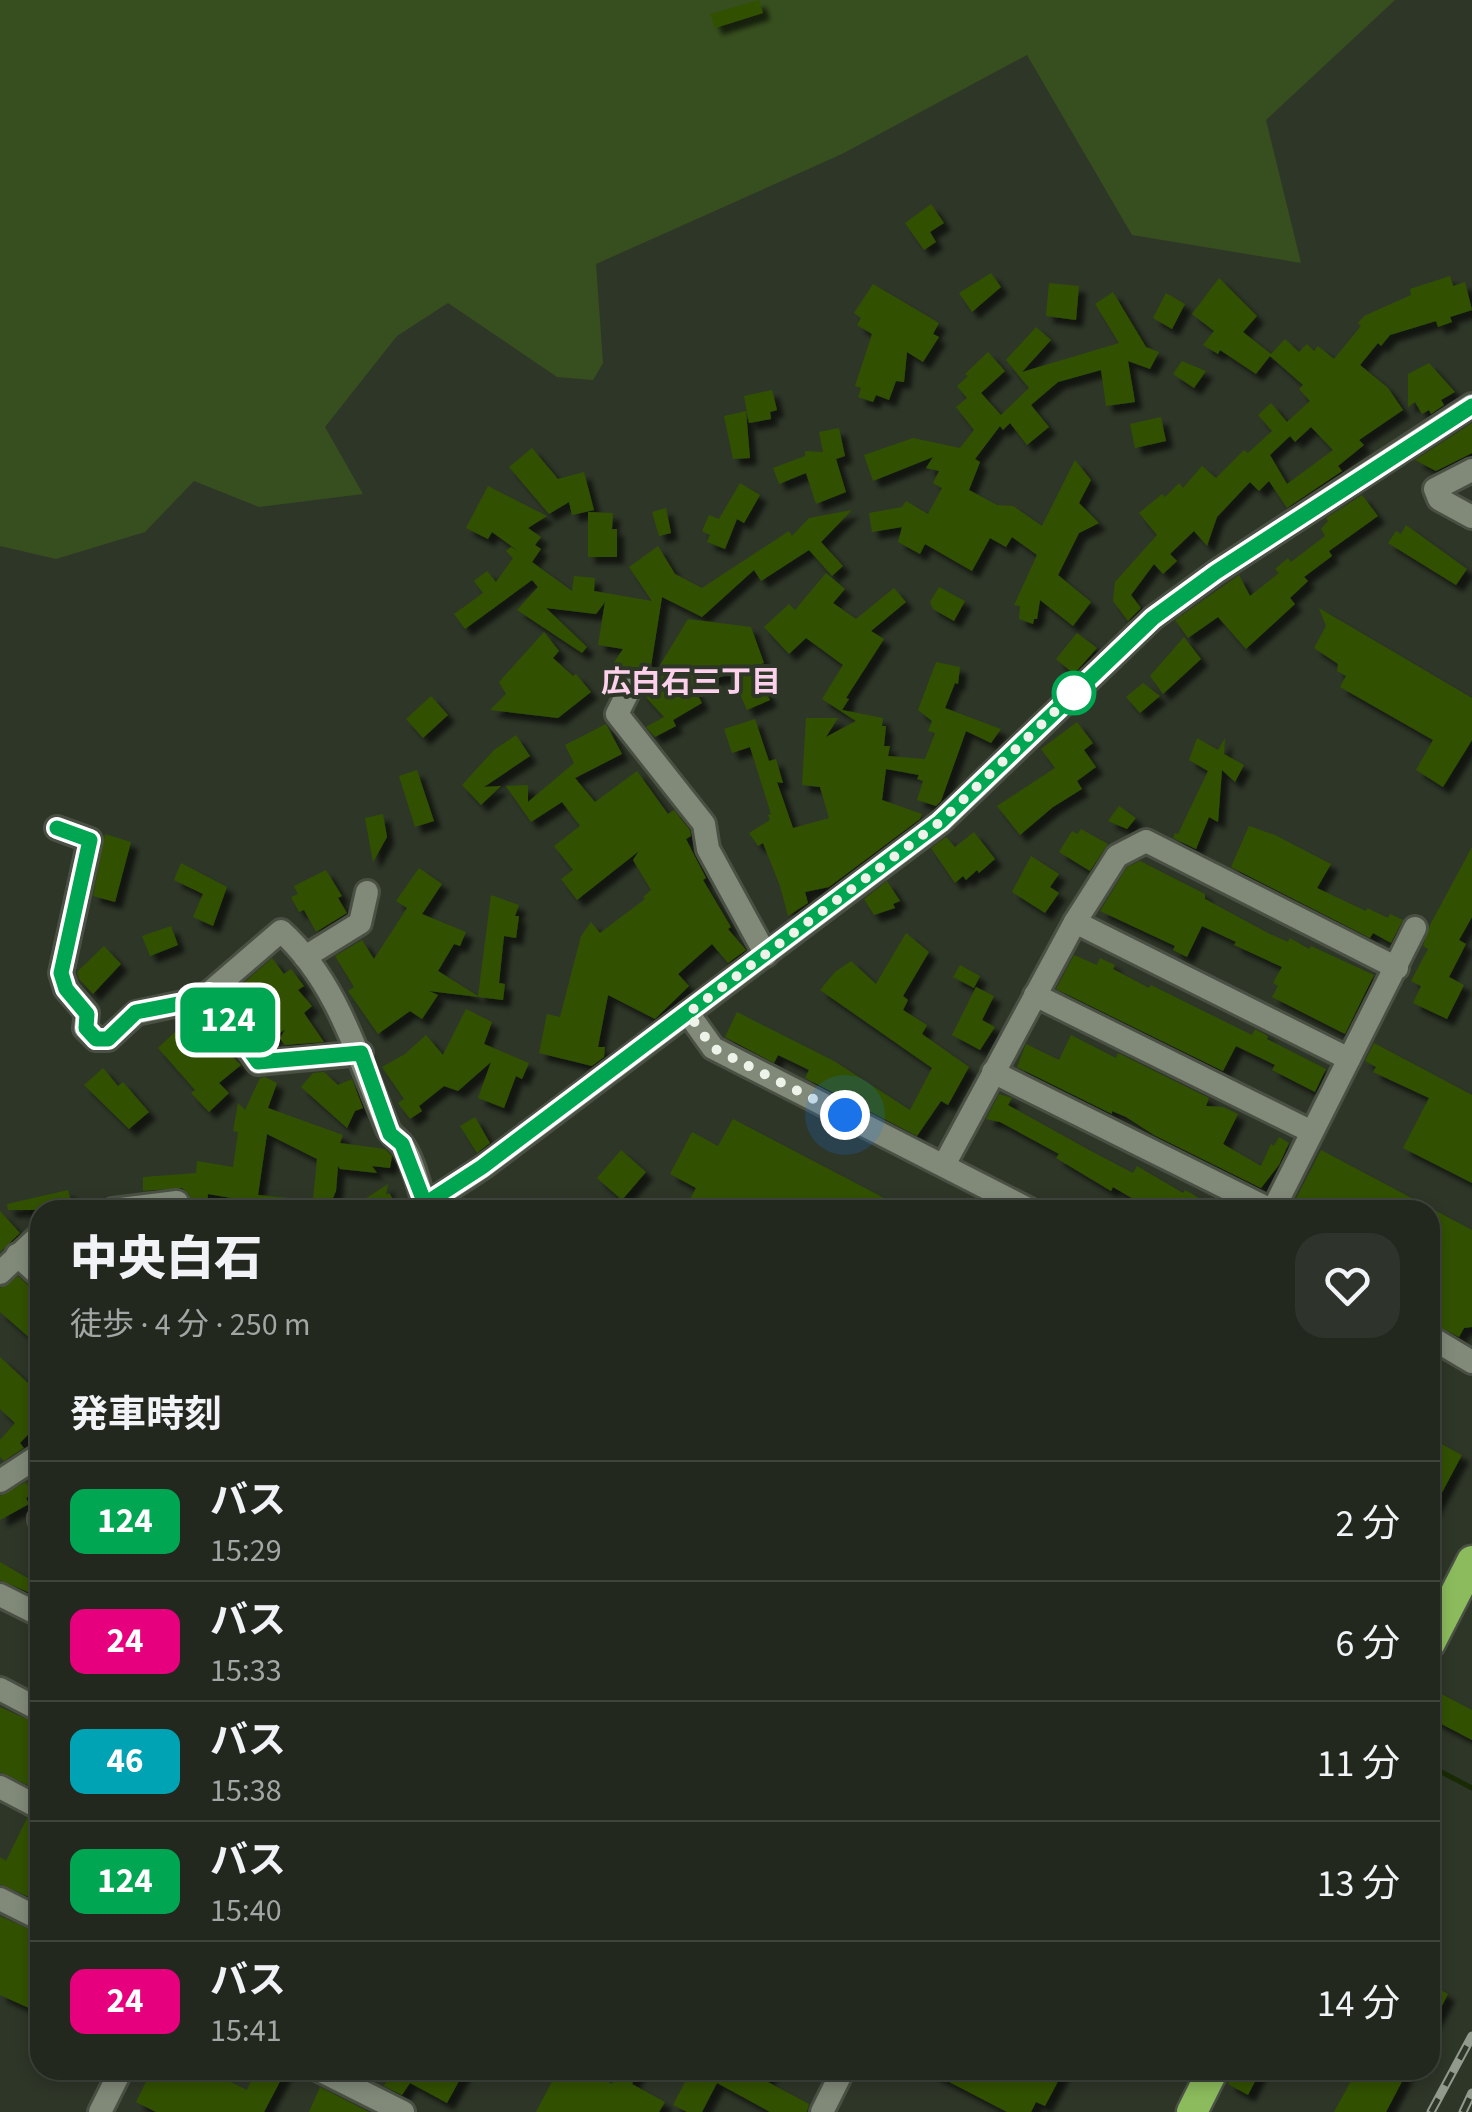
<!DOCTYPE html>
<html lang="ja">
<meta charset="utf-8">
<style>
body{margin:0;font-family:"Source Sans 3","Noto Sans JP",sans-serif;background:#2e342b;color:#f1f3f6;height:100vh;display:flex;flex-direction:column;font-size:38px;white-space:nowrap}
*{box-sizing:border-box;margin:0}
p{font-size:32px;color:#a2a6a4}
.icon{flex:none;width:55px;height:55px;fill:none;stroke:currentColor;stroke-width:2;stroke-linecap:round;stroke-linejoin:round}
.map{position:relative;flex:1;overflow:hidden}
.details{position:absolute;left:30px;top:1200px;width:1410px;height:880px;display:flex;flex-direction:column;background:#22281e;border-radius:30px;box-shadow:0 5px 15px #0003,0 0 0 2px #3f443c}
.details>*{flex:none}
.badge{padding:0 20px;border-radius:15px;font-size:35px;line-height:65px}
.you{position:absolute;width:50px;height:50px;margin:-25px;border:8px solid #fff;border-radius:50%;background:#1a73e8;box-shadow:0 0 0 15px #1a73e833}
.map>.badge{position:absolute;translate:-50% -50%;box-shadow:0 0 0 5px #fff}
h2{padding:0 40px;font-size:38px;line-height:90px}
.round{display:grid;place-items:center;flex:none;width:105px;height:105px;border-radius:30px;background:#2e342b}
.overview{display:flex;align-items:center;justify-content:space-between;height:170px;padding:0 40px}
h1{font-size:48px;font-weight:800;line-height:75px}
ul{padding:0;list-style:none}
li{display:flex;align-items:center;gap:30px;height:120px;padding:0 40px;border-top:2px solid #3f443c}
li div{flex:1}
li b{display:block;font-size:38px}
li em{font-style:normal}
li .badge{min-width:110px;font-weight:700;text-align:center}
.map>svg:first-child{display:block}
.green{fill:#374f1e}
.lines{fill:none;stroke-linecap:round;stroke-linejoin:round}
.stream{stroke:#192a04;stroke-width:5}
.building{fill:#315101;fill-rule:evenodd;filter:url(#shadow)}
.minor-casing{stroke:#4a5144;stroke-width:28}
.highway-casing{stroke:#4a5144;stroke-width:35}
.minor{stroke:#818a79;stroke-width:22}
.highway{stroke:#8bbb5c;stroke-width:30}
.rail-casing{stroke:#92998d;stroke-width:9}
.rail{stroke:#2e3628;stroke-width:5;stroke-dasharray:15;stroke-linecap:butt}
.line-casing{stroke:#fff;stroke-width:22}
.line{stroke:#00a651;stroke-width:15}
.walk{stroke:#edf3e9;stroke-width:10;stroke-dasharray:0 18}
.stop-dot{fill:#fff;stroke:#00a651;stroke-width:5}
.labels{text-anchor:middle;stroke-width:8;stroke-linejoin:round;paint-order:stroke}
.neighbourhood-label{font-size:30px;font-weight:bold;fill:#fdd1ec;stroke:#2e3628}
</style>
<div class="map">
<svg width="1472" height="2112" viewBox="0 0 1472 2112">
<defs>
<filter id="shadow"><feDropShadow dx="7" dy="7" stdDeviation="2.5" flood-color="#0009"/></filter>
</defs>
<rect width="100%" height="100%" fill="#2e3628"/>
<path class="green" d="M0,0H1395L1266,120L1301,263L1132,235L1027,55L842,154L596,264L603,363L593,380L557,377L448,303L397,336L325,427L363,494L259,507L194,481L145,532L56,559L0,546Z"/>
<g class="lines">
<path class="stream" d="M1430,1766L1472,1788"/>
</g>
<g class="building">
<path d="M759,0L763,13L715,28L710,14Z"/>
<path d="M931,204L944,223L930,232L936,242L924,250L905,223Z"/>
<path d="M991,273L1001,287L972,312L959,293Z"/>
<path d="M1450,276L1453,286L1465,282L1472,310L1450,317L1452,322L1438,327L1436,321L1390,335L1381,346L1378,343L1360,365L1388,388L1403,410L1359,440L1364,445L1338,466L1342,471L1287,508L1269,481L1259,491L1250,482L1217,517L1207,546L1194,531L1170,554L1177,561L1163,574L1154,564L1131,595L1141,608L1128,621L1113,601L1115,582L1157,535L1139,513L1162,494L1165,497L1179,483L1183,488L1202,466L1216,478L1244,450L1248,453L1272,431L1258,415L1271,403L1287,422L1310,401L1299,389L1303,385L1270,356L1256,374L1220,350L1218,354L1203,345L1214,331L1192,314L1219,278L1257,316L1243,332L1271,354L1285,339L1299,352L1307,344L1314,351L1318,346L1334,359L1361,326L1358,323L1364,316L1411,295L1410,289ZM1311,427L1333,450L1287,484L1270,455L1290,436L1295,442Z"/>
<path d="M1049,283L1079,286L1076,320L1046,316Z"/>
<path d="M873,284L939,323L933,334L939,337L923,362L907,352L904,382L896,381L889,400L876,395L873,402L858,397L861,388L855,386L872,334L857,325L861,318L854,313Z"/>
<path d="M1113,292L1146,347L1159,352L1150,369L1128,361L1135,402L1106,406L1101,370L1058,382L1031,405L1049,427L1027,445L1010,423L1003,430L1000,426L975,459L980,462L969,490L997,505L1013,506L1042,526L1075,460L1091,480L1079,503L1099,523L1079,533L1058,575L1091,602L1073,626L1040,600L1037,619H1034L1033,624L1019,619L1020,606L1014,605L1037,555L1012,537L1006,547L990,538L972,571L925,544L920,554L898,542L902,527L872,532L869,513L902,507L906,501L928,514L942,488L933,483L939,471L926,468L933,457L873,481L864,455L913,438L960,448L974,430L956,407L967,398L957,386L968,376L965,374L988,352L1005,371L981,393L1001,415L1029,388L1006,360L1036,327L1051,340L1022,372L1119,343L1095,304Z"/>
<path d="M1166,293L1185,304L1172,329L1153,318Z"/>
<path d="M1182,361L1206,371L1194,388L1173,374Z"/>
<path d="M1429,363L1455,392L1441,400L1444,405L1431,414L1429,410L1422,414L1415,402L1408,407V374Z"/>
<path d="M772,390L777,410L770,412L771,419L749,423L744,396Z"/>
<path d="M746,411L750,458L733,459L724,416Z"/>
<path d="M1161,417L1166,441L1135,448L1130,424Z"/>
<path d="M1472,423V453L1436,471L1415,460Z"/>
<path d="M839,428L845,456L836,459L846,492L816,504L806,473L779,484L773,468L805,456V451L823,452L819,432Z"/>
<path d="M532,448L558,479L584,472L594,510L572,515L569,502L549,514L509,467Z"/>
<path d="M740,483L760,495L744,523L737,519L725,549L707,542L710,535L702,531L709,515L719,519Z"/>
<path d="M488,486L547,516L528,528L541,537L535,545L541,549L532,562L572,591L574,576L595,578L594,591L652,601L629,567L658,546L675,574L702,588L789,531L792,536L809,518L852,510L821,542L843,566L832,576L809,550L761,581L754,570L702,617L662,597L648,685L688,619L751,627L764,663L754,666L770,700L747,710L731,674L699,683L693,686L702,703L673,720L676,726L655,737L646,727L664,717L643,694L641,681L629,675L619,679L608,671L623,649L598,645L605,602L596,614L546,608L587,647L582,653L517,610L538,587L532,580L465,629L454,614L483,593L474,581L487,571L496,582L513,558L506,551L511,547L518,551L492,532L488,539L466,528Z"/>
<path d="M1362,495L1378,516L1329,551L1332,556L1304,577L1308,581L1290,598L1295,604L1246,649L1218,617L1188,638L1175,620L1239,575L1250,596L1279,573L1275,569L1288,558L1291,562L1325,536L1321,529L1328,521L1326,518Z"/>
<path d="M666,508L671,533L659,536L652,512Z"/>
<path d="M588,512L613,513L612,529H617V557H588Z"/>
<path d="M1406,525L1467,569L1456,585L1388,543L1396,531L1401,534Z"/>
<path d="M826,573L845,589L833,603L856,619L894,588L906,602L871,631L884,639L846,698L849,699L842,710L883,718L882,726H886L884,746H890L888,756L925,759L935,733L928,731L932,721L918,710L936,662L960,667L958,684L955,683L945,708L1001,729L991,743L966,731L941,801L936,806L917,800L923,781L917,779L919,775L886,769L882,800L922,814L920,819L829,887L805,892L808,903L788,916L780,886L763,843L758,846L749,833L770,820L768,815L771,814L750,747L732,753L724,729L755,719L769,761L776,759L783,783L777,782L793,828L829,818L820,787L802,785L806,718H838L826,737L856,721L822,699L843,665L806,638L789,654L764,627L789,604L795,610Z"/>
<path d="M939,587L965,601L954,621L933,609L930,602Z"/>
<path d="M1319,608L1472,698V740L1443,787L1416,770L1433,740L1340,687L1346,676L1337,671L1338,664L1314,648L1326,626Z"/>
<path d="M544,632L559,651L553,658L573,676L576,674L591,692L558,718L490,710L506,694L499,682Z"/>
<path d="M1077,633L1097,648L1074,674L1056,659Z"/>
<path d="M1184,637L1201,659L1163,694L1150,676Z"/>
<path d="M1143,683L1160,696L1140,713L1126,697Z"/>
<path d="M431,696L448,715L423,738L406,719Z"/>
<path d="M1077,722L1093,743L1084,750L1096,767L1077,781L1082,789L1053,807L1020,835L997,806L1055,768L1041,749Z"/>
<path d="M606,724L622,754L575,778L595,802L637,771L668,814L674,810L690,830L691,836L686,839L706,878L703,880L731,927L728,929L746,950L728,963L712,944L678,974L689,986L655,1019L608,995L598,1047H605L604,1057L592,1066L539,1053L547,1014L560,1017L581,936L591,922L600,933L645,899L643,897L651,890L633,860L639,851L577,900L561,879L573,870L554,846L580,826L562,802L531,822L506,786L528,785V802L574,763L565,745Z"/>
<path d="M516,735L530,756L484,787L501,786L481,805L462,785L494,750Z"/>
<path d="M1197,738L1218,750L1225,738L1224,754L1244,765L1235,782L1222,770L1218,822L1209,817L1196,849L1173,838L1175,833L1178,834L1208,771L1189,760Z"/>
<path d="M417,770L434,821L415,827L399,776Z"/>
<path d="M1119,806L1136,818L1127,829L1108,821Z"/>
<path d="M383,814L387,837L373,862L365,818Z"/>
<path d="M1249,826L1275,835L1331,864L1317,888L1366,911L1367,908L1388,918L1390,914L1403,920L1391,943L1373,933L1370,938L1231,867Z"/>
<path d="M1081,829L1108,844L1090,871L1059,852L1072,831L1077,834Z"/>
<path d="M974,832L995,859L979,873L977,870L966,880L963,876L955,883L931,848L946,837L955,847Z"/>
<path d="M105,834L131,842L115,902L93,896Z"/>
<path d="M1472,847V917L1459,940L1466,944L1449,977L1464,985L1447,1019L1413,1003L1421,986L1411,981L1428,949L1423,946L1430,925Z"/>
<path d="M1031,856L1059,874L1050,887L1059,893L1045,913L1012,892Z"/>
<path d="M1140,861L1205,894V899L1268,933L1288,942L1290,938L1309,949L1311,946L1374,975L1345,1034L1272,997L1278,986L1273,983L1282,967L1234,945L1236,942L1202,926L1187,957L1173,950L1175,946L1100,911L1127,867Z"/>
<path d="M181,863L227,887L213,926L193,917L203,894L174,880Z"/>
<path d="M419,868L442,884L422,914L466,932L460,946L454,944L438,971L478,996L491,895L519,905L515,916H519L516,938L504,936L499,983L505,984L503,1000L429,991L438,995L422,1019L410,1011L378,1034L348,991L354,987L335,956L362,940L374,959L407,908L396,901Z"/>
<path d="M326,870L342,896L338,898L347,913L316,932L304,910L299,912L291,897L298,894L294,886Z"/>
<path d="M887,881L900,901L893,904L895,908L874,915L864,899Z"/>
<path d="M171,926L178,945L150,956L142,936Z"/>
<path d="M906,933L929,952L903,996L908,1000L903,1010L927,1025L922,1034L969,1067L948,1105L941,1101L917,1136L805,1078L809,1070L778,1055L774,1063L725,1037L737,1012L834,1061L910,1110L932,1068L820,990L835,972L851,961L876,984Z"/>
<path d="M104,946L121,964L93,994L79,979L77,972Z"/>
<path d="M1074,955L1097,965L1100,958L1115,965L1113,969L1149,988L1151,985L1252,1035L1255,1029L1268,1036L1267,1039L1326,1069L1315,1092L1272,1070L1275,1065L1236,1046L1223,1071L1056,989Z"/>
<path d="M272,958L284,974L291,969L304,986L298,990L312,1006L304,1013L324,1042L285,1045L280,1039L285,1029L264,1046L229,996Z"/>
<path d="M960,965L980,976L974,988L953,977Z"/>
<path d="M976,987L994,996L982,1020L995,1027L980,1050L952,1035Z"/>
<path d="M466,1009L492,1022L484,1044L529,1063L522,1079L516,1076L504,1108L478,1098L491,1062L458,1091L444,1086L419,1106L422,1111L410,1119L398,1103L404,1099L382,1067L405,1054L426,1035L443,1055Z"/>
<path d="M212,1029L226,1047L224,1049L241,1065L219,1083L229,1093L209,1112L191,1093L195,1090L158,1048L175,1032L189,1048Z"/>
<path d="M1071,1035L1116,1058L1118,1053L1209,1098L1206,1106L1223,1107L1238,1114L1223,1144L1261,1166L1271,1144L1274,1146L1279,1137L1289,1143L1279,1165L1261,1188L1154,1135L1126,1117L1112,1111V1114L1017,1067L1026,1044L1059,1060Z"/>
<path d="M1374,1043L1472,1095V1183L1403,1148L1429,1098L1373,1072L1376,1067L1365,1061Z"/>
<path d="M103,1068L118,1086L123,1082L149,1112L129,1129L84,1085Z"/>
<path d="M324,1072L338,1085L352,1079L363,1108L355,1111L347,1128L301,1087L313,1073Z"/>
<path d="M265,1077L277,1083L268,1108L343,1135L340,1143L385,1149L392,1156L390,1168L372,1166L377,1173L340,1169L338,1166L336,1191L328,1210H312L317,1159L267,1134L258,1195L310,1200L309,1210H236L237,1199L208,1194L207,1206L192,1203L189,1194L182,1188L143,1191V1177L196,1173L197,1161L233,1167L238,1132L233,1131L238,1103L245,1110L260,1078Z"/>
<path d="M999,1094L1012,1098L1008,1105L1089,1150L1133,1173L1137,1166L1183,1193L1185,1190L1199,1198L1193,1210H1152L1113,1187L1111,1191L1056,1158L1059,1154L1000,1122L986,1119Z"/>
<path d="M475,1117L490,1143L477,1153L460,1126Z"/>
<path d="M733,1119L907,1210H684L696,1188L670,1174L692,1132L718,1146Z"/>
<path d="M621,1150L646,1172L622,1200L597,1178Z"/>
<path d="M1321,1150L1472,1230V1327L1464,1328L1459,1337L1430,1322V1210H1290Z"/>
<path d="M388,1184L386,1195L389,1193L400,1210H348Z"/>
<path d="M68,1190L72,1205L53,1210H8L7,1204Z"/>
<path d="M0,1211L20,1233L0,1252Z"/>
<path d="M18,1276L31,1288L40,1291V1347L0,1312V1288Z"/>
<path d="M0,1357L40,1394V1422L20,1443L24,1448L4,1461L0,1457V1440L15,1423L0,1409Z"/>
<path d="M1430,1438L1462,1455L1430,1515Z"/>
<path d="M26,1482L32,1494L26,1498L29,1504L0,1520V1496Z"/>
<path d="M0,1562L36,1583L30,1593L0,1580Z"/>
<path d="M1430,1688L1472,1710V1740L1430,1718Z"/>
<path d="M0,1707L40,1725V1791L0,1772Z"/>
<path d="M27,1818L40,1823V1902L0,1884V1857L6,1861Z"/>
<path d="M0,1916L40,1934V1965L32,1983L40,1987V2013L0,1995Z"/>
<path d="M1430,1984L1448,1994L1430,2029Z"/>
<path d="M152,2070H206L247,2090L256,2070H286L264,2112H156L136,2102Z"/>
<path d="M388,2070H465L447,2103L410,2083L402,2095L384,2086L392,2072Z"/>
<path d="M558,2070H586L612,2084L619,2070H639L632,2084L665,2102L659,2112H536Z"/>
<path d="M691,2070H772L766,2081L809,2104L807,2112H770L717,2083L702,2112H687L673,2105Z"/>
<path d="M926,2070H1064L1045,2106L1036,2102L1031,2112H1007Z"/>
<path d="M1235,2070H1261L1248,2095L1228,2084Z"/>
<path d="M1357,2070H1408L1386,2112H1334Z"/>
<path d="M320,2087L369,2112H309Z"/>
</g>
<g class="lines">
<defs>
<g id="minor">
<path d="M1472,470L1435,489L1439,499L1472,517"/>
<path d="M629,690L617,714L704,824L708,849L766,955"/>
<path d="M57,828L90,840L61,973L66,989L87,1013L85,1028L96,1039H108L136,1013L188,1002L209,993L281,931C338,982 359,1061 388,1129C392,1137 399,1139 403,1146C414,1162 418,1186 425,1205"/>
<path d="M1075,922L1349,1059"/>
<path d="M305,957L360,923L367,892"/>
<path d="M209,993L258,1063L361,1053"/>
<path d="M1035,995L1312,1132"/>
<path d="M688,1013L713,1048L1030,1210"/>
<path d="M993,1072L1271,1210"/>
<path d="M944,1165L1075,922L1117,856L1146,841L1397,968"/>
<path d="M113,1210L177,1202"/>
<path d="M417,1210L483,1167L941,822L1153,618L1216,572L1472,405"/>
<path d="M1273,1210L1415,928"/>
<path d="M17,1255L40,1276"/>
<path d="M0,1273L40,1235"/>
<path d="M1430,1337L1472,1362"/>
<path d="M0,1481L40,1455"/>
<path d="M40,1518V1520"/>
<path d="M0,1595L40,1615"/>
<path d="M0,1689L40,1710"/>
<path d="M0,1787L40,1808"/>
<path d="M0,1899L40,1919"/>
<path d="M319,2070L403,2112"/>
<path d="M100,2112L121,2070"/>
<path d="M822,2112L843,2070"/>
</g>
<g id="highway">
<path d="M1430,1643L1472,1561"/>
<path d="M1192,2112L1213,2070"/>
</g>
</defs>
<use href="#minor" class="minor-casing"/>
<use href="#highway" class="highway-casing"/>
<use href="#minor" class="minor"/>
<use href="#highway" class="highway"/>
<defs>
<g id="rail">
<path d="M1431,2112L1472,2036"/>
<path d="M1463,2112L1472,2093"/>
</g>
</defs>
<use href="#rail" class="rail-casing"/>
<use href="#rail" class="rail"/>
</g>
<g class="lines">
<defs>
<path id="line" d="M57,828L90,840L61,973L66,989L87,1014L86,1028L96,1039H108L136,1012L188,1002L209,993L258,1062L361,1053L390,1134L402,1144L425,1204L482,1167L940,822L1153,618L1216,572L1472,406"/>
</defs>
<use href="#line" class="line-casing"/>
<use href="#line" class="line"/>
<path class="walk" d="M845,1115L713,1048L688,1013L940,822L1074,693"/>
</g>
<circle class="stop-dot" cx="1074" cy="693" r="20"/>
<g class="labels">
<g class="neighbourhood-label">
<text x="691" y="692">広白石三丁目</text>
</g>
</g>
</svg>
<div class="you" style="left:845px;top:1115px"></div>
<b class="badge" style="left:228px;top:1020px;background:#00a651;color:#fff">124</b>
<section class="details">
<div class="overview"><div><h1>中央白石</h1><p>徒歩 · 4 分 · 250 m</p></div><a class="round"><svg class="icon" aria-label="heart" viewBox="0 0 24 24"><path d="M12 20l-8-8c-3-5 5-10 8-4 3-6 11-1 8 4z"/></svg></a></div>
<h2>発車時刻</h2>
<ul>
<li><span class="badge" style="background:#00a651;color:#fff">124</span><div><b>バス</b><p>15:29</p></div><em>2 分</em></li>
<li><span class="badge" style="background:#e6007e;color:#fff">24</span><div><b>バス</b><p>15:33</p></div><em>6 分</em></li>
<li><span class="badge" style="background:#00a3b4;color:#fff">46</span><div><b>バス</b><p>15:38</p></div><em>11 分</em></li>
<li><span class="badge" style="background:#00a651;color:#fff">124</span><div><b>バス</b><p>15:40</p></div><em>13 分</em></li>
<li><span class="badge" style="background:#e6007e;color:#fff">24</span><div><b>バス</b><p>15:41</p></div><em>14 分</em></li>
</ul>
</section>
</div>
